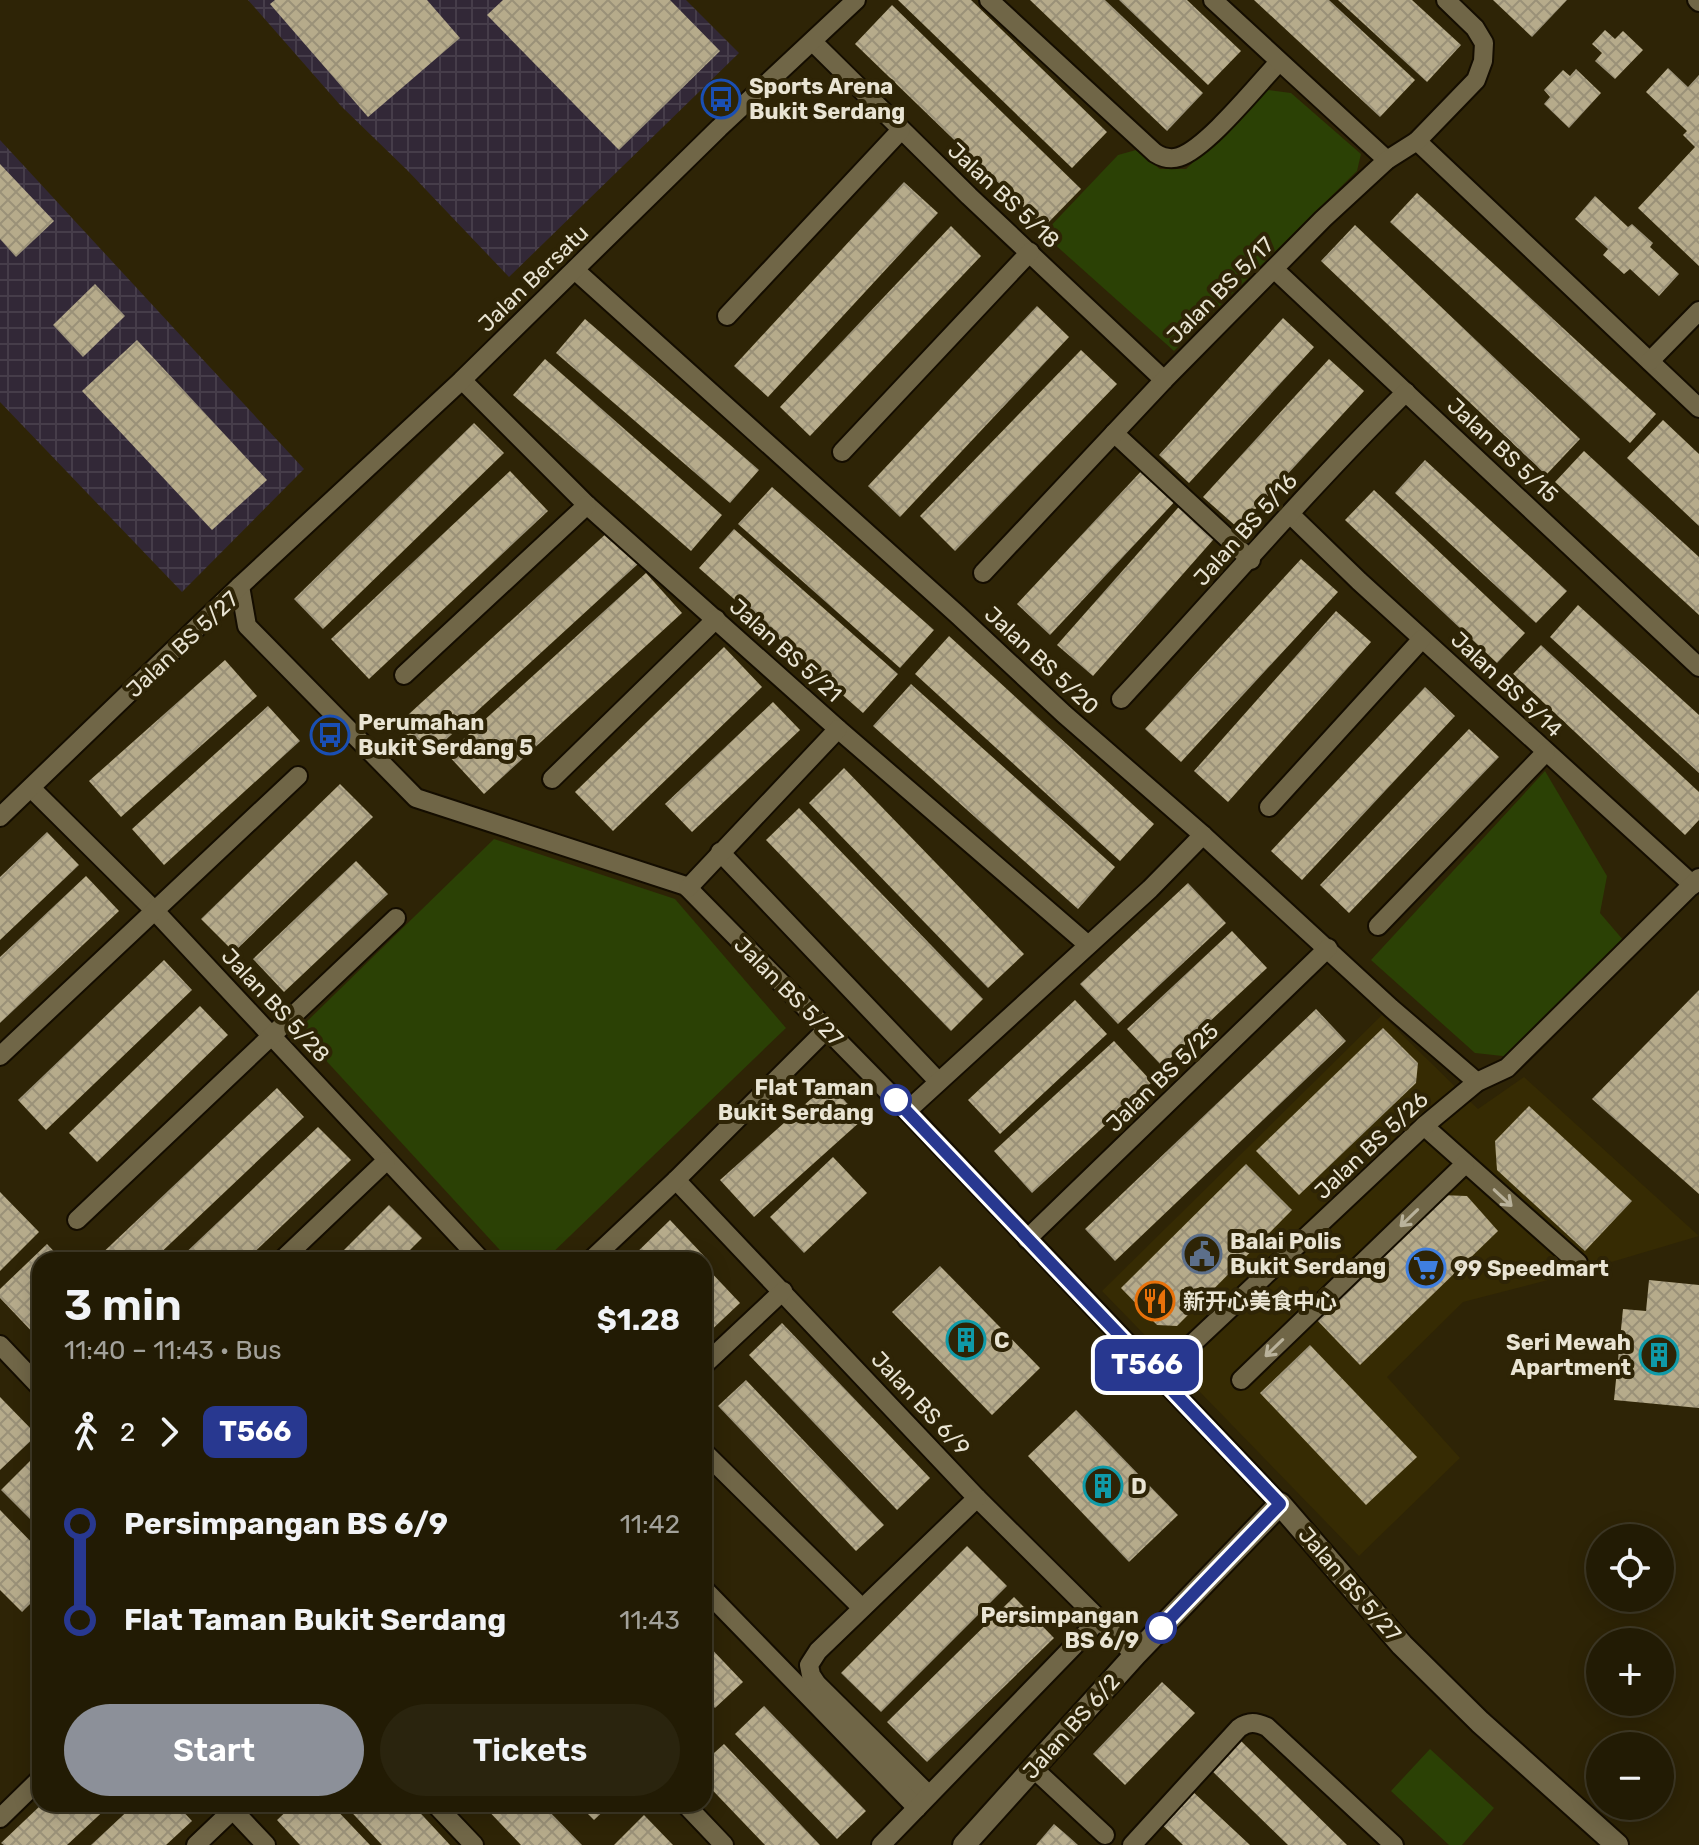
<!DOCTYPE html>
<meta charset="utf-8">
<style>
body{margin:0;font-family:Rubik,"Noto Sans SC",sans-serif;background:#2a240e;color:#f1f3f6;height:100vh;display:flex;flex-direction:column;font-size:30px;white-space:nowrap}
*{box-sizing:border-box;margin:0}
p{font-size:26px;color:#a2a19a}
.icon{flex:none;width:44px;height:44px;fill:none;stroke:currentColor;stroke-width:2;stroke-linecap:round;stroke-linejoin:round}
.map{position:relative;flex:1;overflow:hidden}
.sheet{position:absolute;left:32px;top:1252px;width:680px;height:560px;display:flex;flex-direction:column;background:#221b04;border-radius:24px;box-shadow:0 4px 20px #0003,0 0 0 2px #3f3926}
.sheet>*{flex:none}
.badge{padding:0 16px;border-radius:12px;font-size:28px;line-height:52px}
.buttons{position:absolute;left:1586px;top:1524px;display:grid;gap:16px}
.buttons a{display:grid;place-items:center;width:88px;height:88px;border-radius:50%;background:#221b04;box-shadow:0 4px 20px #0003,0 0 0 2px #3f3926;font-size:40px}
.map>.badge{position:absolute;translate:-50% -50%;box-shadow:0 0 0 4px #fff}
.legs{display:flex;align-items:center;gap:12px;height:88px;padding:0 32px;font-size:26px}
.legs p{margin-inline-start:auto}
.overview{display:flex;align-items:center;justify-content:space-between;height:136px;padding:0 32px}
h1{font-size:44px;font-weight:600;line-height:60px}
.action{display:flex;gap:16px;margin-top:auto;padding:16px 32px}
.action a{flex:1;height:92px;border-radius:48px;background:#8c9099;color:#fff;font-size:32px;font-weight:600;line-height:92px;text-align:center}
.action a+a{background:#2a240e;color:#f1f3f6}
ul{padding:0 32px;list-style:none}
li{display:flex;align-items:center;gap:28px;height:96px;font-size:30px}
li i{display:grid;place-items:center;width:12px;height:100%;margin:0 10px;background:currentColor}
li i::after{content:'';width:20px;height:20px;margin:-10px;border:6px solid;border-radius:50%;background:#221b04}
li p{margin-inline-start:auto}
li:first-child i{background:linear-gradient(#0000 50%,currentColor 0)}
li:last-child i{background:linear-gradient(currentColor 50%,#0000 0)}
.map>svg:first-child{display:block}
.built{fill:#362b03}
.industrial{fill:url(#industrial-grid)}
.green{fill:#2b4105}
.building{fill:url(#building-cross-hatch)}
.lines{fill:none;stroke-linecap:round;stroke-linejoin:round}
.minor-casing{stroke:#140d00;stroke-width:22}
.tertiary-casing{stroke:#140d00;stroke-width:26}
.minor{stroke:#706647;stroke-width:18}
.tertiary{stroke:#706647;stroke-width:22}
.oneway{stroke:#b9b29b}
.line-1-casing{stroke:#fff;stroke-width:18}
.line-1{stroke:#283890;stroke-width:12}
.stop-1-dot{fill:#fff;stroke:#283890;stroke-width:4}
.labels{text-anchor:middle;stroke-width:8;stroke-linejoin:round;paint-order:stroke}
.poi-label{font-size:22px;font-weight:bold;fill:#e9e4d3;stroke:#2e2406;text-anchor:start}
.street-label{font-size:22px;fill:#e9e4d3;stroke:#2e2406}
.stop-label{font-size:22px;font-weight:bold;fill:#e9e4d3;stroke:#2e2406;text-anchor:end}
</style>
<div class="map">
<svg width="1699" height="1845" viewBox="0 0 1699 1845">
<defs>
<pattern id="industrial-grid" width="8" height="8" patternUnits="userSpaceOnUse" patternTransform="scale(2)"><rect width="8" height="8" fill="#322837"/><path d="M0 4h8M4 0v8" fill="none" stroke="#463d4a"/></pattern>
<pattern id="building-cross-hatch" width="8" height="8" patternUnits="userSpaceOnUse" patternTransform="scale(2)"><rect width="8" height="8" fill="#b6ab8b"/><path d="M0 0l8 8M0 8l8-8" fill="none" stroke="#9a9178"/></pattern>
</defs>
<rect width="100%" height="100%" fill="#2e2406"/>
<path class="built" d="M1382,1015L1478,1109L1524,1077L1699,1236L1571,1274L1463,1302L1387,1377L1460,1458L1359,1556L1102,1291Z"/>
<g class="industrial">
<path d="M248,0H686L739,53L509,277L408,171L341,106Z"/>
<path d="M0,140L304,469L182,592L0,402Z"/>
</g>
<g class="green">
<path d="M1268,90L1291,93L1361,154L1357,171L1174,351L1043,234L1118,155L1136,150L1160,169H1186Z"/>
<path d="M1545,771L1607,876L1600,913L1624,941L1512,1057L1475,1053L1371,960Z"/>
<path d="M494,839L675,899L786,1028L545,1260H509L298,1030Z"/>
<path d="M1430,1749L1494,1808L1462,1845H1449L1391,1791Z"/>
</g>
<g class="building">
<path d="M275,0H427L460,38L368,117L270,4Z"/>
<path d="M503,0H670L720,51L619,150L487,15Z"/>
<path d="M898,0H971L1107,132L1072,168Z"/>
<path d="M1030,0H1105L1203,93L1167,131Z"/>
<path d="M1119,0H1187L1241,51L1208,85Z"/>
<path d="M1254,0H1329L1415,80L1380,117Z"/>
<path d="M1338,0H1412L1461,45L1427,82Z"/>
<path d="M1493,0H1567L1532,37Z"/>
<path d="M892,5L1081,189L1044,227L855,44Z"/>
<path d="M1605,30L1615,39L1623,31L1643,50L1615,79L1595,61L1602,53L1592,44Z"/>
<path d="M1668,68L1688,87L1699,75V266L1638,208L1695,147L1683,135L1687,131L1646,92Z"/>
<path d="M1576,69L1601,93L1569,128L1544,104L1550,97L1544,90L1563,70L1570,76Z"/>
<path d="M0,164L54,221L16,257L0,239Z"/>
<path d="M904,182L938,213L768,397L734,366Z"/>
<path d="M1417,193L1656,414L1630,443L1390,222Z"/>
<path d="M1595,196L1628,227L1632,224L1653,243L1650,247L1679,274L1659,296L1630,269L1624,274L1603,255L1608,249L1575,219Z"/>
<path d="M1355,225L1580,439L1546,475L1321,261Z"/>
<path d="M951,226L981,256L810,436L780,407Z"/>
<path d="M95,284L125,316L83,357L53,325Z"/>
<path d="M1037,306L1069,337L900,517L868,486Z"/>
<path d="M1283,318L1314,347L1189,483L1159,455Z"/>
<path d="M585,319L759,470L730,503L556,353Z"/>
<path d="M137,340L267,480L212,530L82,391Z"/>
<path d="M1081,350L1117,384L955,551L920,516Z"/>
<path d="M545,359L722,515L691,551L513,395Z"/>
<path d="M1329,359L1364,391L1238,528L1203,497Z"/>
<path d="M1663,420L1699,454V526L1627,458Z"/>
<path d="M474,423L504,453L323,629L294,599Z"/>
<path d="M1584,451L1699,557V615L1555,482Z"/>
<path d="M1425,460L1567,591L1536,623L1395,493Z"/>
<path d="M1146,466L1179,497L1050,635L1017,604Z"/>
<path d="M510,471L548,511L369,679L331,639Z"/>
<path d="M772,487L934,630L900,668L738,524Z"/>
<path d="M1374,490L1525,633L1497,663L1345,520Z"/>
<path d="M1184,501L1220,532L1093,676L1057,645Z"/>
<path d="M734,529L898,674L863,713L699,568Z"/>
<path d="M609,531L639,563L427,757L397,725Z"/>
<path d="M1301,559L1338,592L1181,762L1145,729Z"/>
<path d="M646,573L682,613L484,794L447,754Z"/>
<path d="M1578,605L1699,715V773L1550,637Z"/>
<path d="M1336,611L1371,642L1228,802L1194,771Z"/>
<path d="M949,636L1154,824L1120,861L915,674Z"/>
<path d="M1541,645L1699,792V820L1685,835L1513,674Z"/>
<path d="M724,647L762,687L613,831L575,792Z"/>
<path d="M225,660L257,696L121,817L89,781Z"/>
<path d="M911,684L1115,867L1078,909L873,726Z"/>
<path d="M1425,687L1455,716L1302,880L1271,851Z"/>
<path d="M773,702L800,730L692,832L665,804Z"/>
<path d="M268,706L300,741L164,865L132,829Z"/>
<path d="M1469,729L1499,757L1349,913L1320,885Z"/>
<path d="M844,768L1024,954L988,988L809,803Z"/>
<path d="M340,784L373,817L234,952L201,919Z"/>
<path d="M799,808L983,999L951,1031L766,840Z"/>
<path d="M47,832L79,865L0,940V877Z"/>
<path d="M356,861L388,894L284,992L253,959Z"/>
<path d="M86,876L119,911L0,1023V957Z"/>
<path d="M1188,883L1226,923L1118,1024L1080,984Z"/>
<path d="M1232,931L1267,968L1162,1066L1127,1029Z"/>
<path d="M164,960L192,990L46,1130L18,1100Z"/>
<path d="M1699,990V1194L1592,1099Z"/>
<path d="M1075,1000L1107,1034L1000,1134L968,1100Z"/>
<path d="M200,1006L228,1035L97,1162L69,1133Z"/>
<path d="M1316,1009L1346,1041L1115,1261L1085,1229Z"/>
<path d="M1383,1028L1418,1063L1416,1083L1299,1195L1256,1151Z"/>
<path d="M1114,1041L1152,1082L1032,1193L994,1151Z"/>
<path d="M829,1083L862,1120L754,1217L720,1180Z"/>
<path d="M277,1088L304,1117L153,1260H95Z"/>
<path d="M1529,1106L1632,1201L1585,1251L1497,1170L1495,1141Z"/>
<path d="M318,1127L351,1160L246,1260H178Z"/>
<path d="M833,1157L867,1193L804,1253L770,1217Z"/>
<path d="M1246,1164L1292,1210L1177,1326L1157,1325L1121,1288Z"/>
<path d="M0,1192L39,1232L0,1271Z"/>
<path d="M1440,1195L1467,1196L1498,1231L1360,1365L1314,1317Z"/>
<path d="M389,1205L422,1238L400,1260H334Z"/>
<path d="M670,1220L705,1257L701,1260H629Z"/>
<path d="M47,1244L62,1260H40V1335L37,1337L0,1298V1289Z"/>
<path d="M940,1266L1040,1368L992,1415L892,1312Z"/>
<path d="M707,1268L740,1303L704,1337V1270Z"/>
<path d="M1649,1280L1699,1285V1408L1614,1400L1623,1309L1646,1311Z"/>
<path d="M782,1323L930,1478L897,1510L749,1355Z"/>
<path d="M1310,1345L1417,1457L1366,1505L1260,1393Z"/>
<path d="M746,1380L884,1525L856,1551L718,1406Z"/>
<path d="M0,1397L37,1435L0,1470Z"/>
<path d="M1076,1410L1178,1515L1129,1562L1028,1456Z"/>
<path d="M40,1451V1529L1,1490Z"/>
<path d="M0,1510L40,1551V1594L22,1612L0,1590Z"/>
<path d="M967,1546L1007,1586L881,1712L841,1673Z"/>
<path d="M1014,1597L1054,1638L927,1762L887,1722Z"/>
<path d="M704,1641L743,1682L715,1708L704,1697Z"/>
<path d="M1162,1682L1195,1713L1125,1785L1093,1754Z"/>
<path d="M764,1706L866,1811L837,1839L735,1734Z"/>
<path d="M1239,1739L1347,1845H1288L1210,1769Z"/>
<path d="M724,1744L786,1809L820,1845H765L719,1797L704,1781V1762Z"/>
<path d="M1191,1790L1250,1845H1183L1173,1835L1160,1823Z"/>
<path d="M42,1804H111L67,1845H4L1,1843Z"/>
<path d="M135,1804H176L192,1821L166,1845H91Z"/>
<path d="M294,1804H331L370,1845H300L277,1820Z"/>
<path d="M344,1804H412L450,1845H382Z"/>
<path d="M482,1804H542L582,1845H521Z"/>
<path d="M578,1804H611L594,1820Z"/>
<path d="M644,1815L673,1845H614Z"/>
<path d="M1054,1824L1068,1836L1078,1845H1036Z"/>
</g>
<g class="lines">
<defs>
<g id="minor">
<path d="M989,0L1155,153C1163,158 1170,160 1179,157C1207,148 1257,85 1279,62"/>
<path d="M1213,0L1387,160"/>
<path d="M1697,0L1699,2"/>
<path d="M813,42L969,196L1164,380"/>
<path d="M1417,141L1699,408"/>
<path d="M1274,269L1699,667"/>
<path d="M576,271L958,615L1064,714L1203,835L1391,1008L1477,1082"/>
<path d="M727,316L901,130"/>
<path d="M1650,361L1699,311"/>
<path d="M462,380L587,505L838,729L1087,944"/>
<path d="M1114,433L1251,560"/>
<path d="M842,452L1030,252"/>
<path d="M1291,515L1359,581L1693,885"/>
<path d="M983,573L1164,380L1323,219L1387,160L1417,141L1476,80L1483,61L1484,43L1475,28L1446,0"/>
<path d="M240,586L247,626L416,798L686,886L907,1111L1280,1504"/>
<path d="M404,675L587,505"/>
<path d="M1121,699C1216,597 1307,490 1406,392"/>
<path d="M552,779L716,619"/>
<path d="M31,788L154,910L481,1260"/>
<path d="M1269,807L1422,639"/>
<path d="M0,817L240,586L462,380L719,128L856,0"/>
<path d="M720,852L938,1081"/>
<path d="M688,888L838,729"/>
<path d="M1378,926L1546,752"/>
<path d="M0,1056L298,776"/>
<path d="M907,1111L1150,889L1203,835"/>
<path d="M1424,1126L1578,1263"/>
<path d="M676,1180L977,1498L1135,1655"/>
<path d="M77,1220L396,918"/>
<path d="M1027,1239L1328,948"/>
<path d="M282,1260L386,1161"/>
<path d="M591,1260L676,1180L827,1029"/>
<path d="M0,1345L40,1387"/>
<path d="M704,1365L783,1291"/>
<path d="M1158,1376L1424,1126L1477,1082L1507,1068L1699,878"/>
<path d="M1241,1380L1465,1164"/>
<path d="M704,1452L862,1608"/>
<path d="M704,1589L917,1808"/>
<path d="M1033,1768L1105,1835"/>
<path d="M929,1795L817,1684L811,1675L809,1665L818,1651L977,1498"/>
<path d="M435,1804L474,1845"/>
<path d="M685,1804L724,1845"/>
<path d="M233,1810L266,1845"/>
<path d="M0,1818L40,1779"/>
<path d="M196,1845L239,1804"/>
<path d="M881,1845L1099,1620"/>
<path d="M1132,1845L1239,1728C1249,1721 1256,1722 1267,1727L1394,1845"/>
</g>
<path id="tertiary" d="M964,1845L1135,1655L1280,1504L1402,1645L1480,1722L1617,1845"/>
</defs>
<use href="#minor" class="minor-casing"/>
<use href="#tertiary" class="tertiary-casing"/>
<use href="#minor" class="minor"/>
<use href="#tertiary" class="tertiary"/>
</g>
<defs><path id="oneway-shaft" d="M-6 0H5M1.5-3L5.5 0L1.5 3" fill="none" stroke-width="1.6" stroke-linecap="round" stroke-linejoin="round" transform="scale(2)"/></defs>
<g class="oneway">
<use href="#oneway-shaft" transform="translate(1503 1198) rotate(43)"/>
<use href="#oneway-shaft" transform="translate(1409 1218) rotate(136)"/>
<use href="#oneway-shaft" transform="translate(1274 1348) rotate(136)"/>
</g>
<g class="lines">
<defs>
<path id="line-1" d="M896,1100L1280,1504L1161,1628"/>
</defs>
<use href="#line-1" class="line-1-casing"/>
<use href="#line-1" class="line-1"/>
</g>
<defs>
<symbol id="bus-ring" viewBox="-11 -11 22 22"><circle r="9.5" fill="#2e2406" stroke="#1a4fb4" stroke-width="1.5"/><path d="M-5-6H5V4H4V6H2V4H-2V6H-4V4H-5ZM-3.5-4V0h7V-4ZM-3.5 1.2v1.5H-2V1.2ZM2 1.2v1.5H3.5V1.2Z" fill="#1a4fb4"/></symbol>
<symbol id="civic-ring" viewBox="-11 -11 22 22"><circle r="9.5" fill="#2e2406" stroke="#5c6f8a" stroke-width="1.5"/><path d="M-.6-6.5H3V-4.5H.6V-3L4-1V1h2V6H-6V1h2V-1L-.6-3ZM-1.2 2.5V6h2.4V2.5Z" fill="#5c6f8a"/></symbol>
<symbol id="supermarket-ring" viewBox="-11 -11 22 22"><circle r="9.5" fill="#2e2406" stroke="#3f7fe0" stroke-width="1.5"/><path d="M-6-5.5h2.5l.6 2H6L4.5 2H-2.5L-4.4-4H-6ZM-1.5 3.2a1.3 1.3 0 1 0 .1 0ZM3 3.2a1.3 1.3 0 1 0 .1 0Z" fill="#3f7fe0"/></symbol>
<symbol id="restaurant-ring" viewBox="-11 -11 22 22"><circle r="9.5" fill="#2e2406" stroke="#e8710a" stroke-width="1.5"/><path d="M-5-6h1v4h1v-4h1v4h1v-4h1v5L-1.5 .5V6h-2V.5L-5-1ZM5-6V6H3V1.5H1.5Q1.5-4 5-6Z" fill="#e8710a"/></symbol>
<symbol id="building-ring" viewBox="-11 -11 22 22"><circle r="9.5" fill="#2e2406" stroke="#0f9aa8" stroke-width="1.5"/><path d="M-4-6H4V6H1V3H-1V6H-4ZM-2.5-4.3h1.7v1.8h-1.7ZM.8-4.3h1.7v1.8H.8ZM-2.5-1h1.7V.8h-1.7ZM.8-1h1.7V.8H.8Z" fill="#0f9aa8"/></symbol>
</defs>
<g fill-rule="evenodd">
<use href="#bus-ring" x="699" y="77" width="44" height="44"/>
<use href="#bus-ring" x="308" y="713" width="44" height="44"/>
<use href="#civic-ring" x="1180" y="1232" width="44" height="44"/>
<use href="#supermarket-ring" x="1404" y="1246" width="44" height="44"/>
<use href="#restaurant-ring" x="1133" y="1279" width="44" height="44"/>
<use href="#building-ring" x="944" y="1318" width="44" height="44"/>
<use href="#building-ring" x="1637" y="1333" width="44" height="44"/>
<use href="#building-ring" x="1081" y="1464" width="44" height="44"/>
</g>
<g class="stop-1-dot">
<circle cx="896" cy="1100" r="14"/>
<circle cx="1161" cy="1628" r="14"/>
</g>
<g class="labels">
<g class="poi-label">
<text x="749" y="94">Sports Arena<tspan x="749" dy="25">Bukit Serdang</tspan></text>
<text x="358" y="730">Perumahan<tspan x="358" dy="25">Bukit Serdang 5</tspan></text>
<text x="1230" y="1249">Balai Polis<tspan x="1230" dy="25">Bukit Serdang</tspan></text>
<text x="1454" y="1276">99 Speedmart</text>
<text x="1183" y="1309">新开心美食中心</text>
<text x="994" y="1348">C</text>
<text x="1631" y="1350" text-anchor="end">Seri Mewah<tspan x="1631" dy="25">Apartment</tspan></text>
<text x="1131" y="1494">D</text>
</g>
<g class="street-label">
<text transform="translate(1004 195) rotate(43)" y="8">Jalan BS 5/18</text>
<text transform="translate(533 278) rotate(-44)" y="8">Jalan Bersatu</text>
<text transform="translate(1220 290) rotate(-45)" y="8">Jalan BS 5/17</text>
<text transform="translate(1503 450) rotate(43)" y="8">Jalan BS 5/15</text>
<text transform="translate(1245 529) rotate(-48)" y="8">Jalan BS 5/16</text>
<text transform="translate(182 644) rotate(-43)" y="8">Jalan BS 5/27</text>
<text transform="translate(786 650) rotate(42)" y="8">Jalan BS 5/21</text>
<text transform="translate(1042 660) rotate(43)" y="8">Jalan BS 5/20</text>
<text transform="translate(1507 684) rotate(43)" y="8">Jalan BS 5/14</text>
<text transform="translate(789 991) rotate(45)" y="8">Jalan BS 5/27</text>
<text transform="translate(276 1005) rotate(47)" y="8">Jalan BS 5/28</text>
<text transform="translate(1162 1077) rotate(-44)" y="8">Jalan BS 5/25</text>
<text transform="translate(1371 1145) rotate(-43)" y="8">Jalan BS 5/26</text>
<text transform="translate(921 1403) rotate(47)" y="8">Jalan BS 6/9</text>
<text transform="translate(1350 1584) rotate(49)" y="8">Jalan BS 5/27</text>
<text transform="translate(1071 1726) rotate(-48)" y="8">Jalan BS 6/2</text>
</g>
<g class="stop-label">
<text x="874" y="1095">Flat Taman<tspan x="874" dy="25">Bukit Serdang</tspan></text>
<text x="1139" y="1623">Persimpangan<tspan x="1139" dy="25">BS 6/9</tspan></text>
</g>
</g>
</svg>
<div class="buttons">
<a><svg class="icon" aria-label="locate" viewBox="0 0 24 24"><circle cx="12" cy="12" r="6"/><path d="M12 2v4M12 18v4M2 12h4M18 12h4"/></svg></a>
<a>+</a>
<a>−</a>
</div>
<b class="badge" style="left:1147px;top:1365px;background:#283890;color:#fff">T566</b>
<section class="sheet">
<div class="overview"><div><h1>3 min</h1><p>11:40 – 11:43 · Bus</p></div><b>$1.28</b></div>
<div class="legs"><svg class="icon" aria-label="walk" viewBox="0 0 24 24"><circle cx="13" cy="4" r="2"/><path d="M13 8l-2 6 4 7M11 14l-3 7M7 12l3-4h3l4 4"/></svg>2<svg class="icon" aria-label="forward" viewBox="0 0 24 24"><path d="M9 5l7 7-7 7"/></svg><b class="badge" style="background:#283890;color:#fff">T566</b></div>
<ul>
<li><i style="color:#283890"></i><b>Persimpangan BS 6/9</b><p>11:42</p></li>
<li><i style="color:#283890"></i><b>Flat Taman Bukit Serdang</b><p>11:43</p></li>
</ul>
<div class="action"><a>Start</a><a>Tickets</a></div>
</section>
</div>
